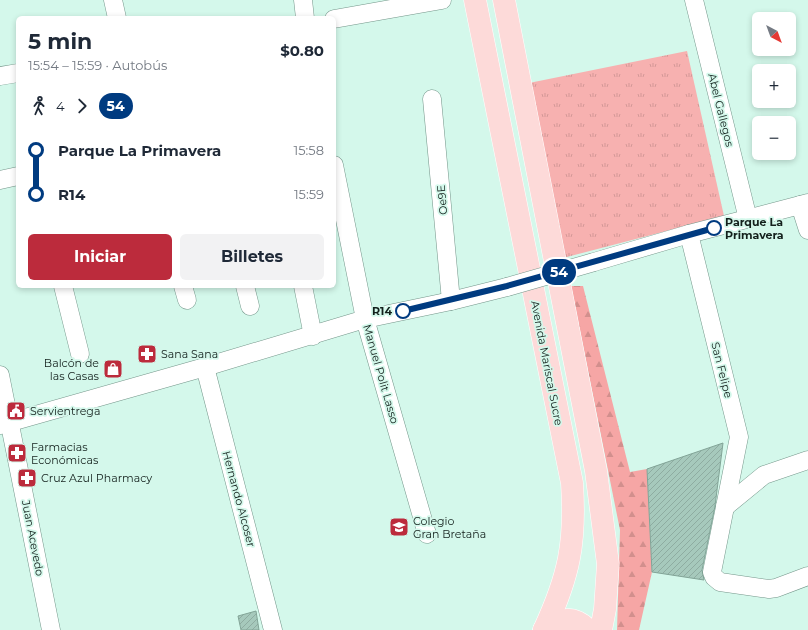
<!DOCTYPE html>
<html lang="es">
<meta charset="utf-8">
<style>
body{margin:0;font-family:Montserrat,sans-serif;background:#f2f2f3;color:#1f2937;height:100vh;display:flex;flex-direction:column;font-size:15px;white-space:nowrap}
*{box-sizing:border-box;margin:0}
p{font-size:13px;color:#747a83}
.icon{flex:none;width:22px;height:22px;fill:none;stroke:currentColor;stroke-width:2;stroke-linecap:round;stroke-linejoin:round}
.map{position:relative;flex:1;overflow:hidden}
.drawer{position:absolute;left:16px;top:16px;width:320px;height:272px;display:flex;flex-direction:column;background:#fff;border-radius:6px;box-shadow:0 2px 6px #0003}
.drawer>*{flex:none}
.badge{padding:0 8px;border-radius:13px;font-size:14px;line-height:26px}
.needle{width:26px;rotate:139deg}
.buttons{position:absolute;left:752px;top:12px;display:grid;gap:8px}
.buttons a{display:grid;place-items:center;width:44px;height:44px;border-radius:6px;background:#fff;box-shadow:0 2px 6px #0003;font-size:20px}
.map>.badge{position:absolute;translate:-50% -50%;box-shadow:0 0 0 2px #fff}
.legs{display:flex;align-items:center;gap:6px;height:44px;padding:0 12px;font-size:13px}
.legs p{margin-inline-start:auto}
.overview{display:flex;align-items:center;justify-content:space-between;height:68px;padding:0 12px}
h1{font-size:22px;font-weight:700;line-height:30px}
.cta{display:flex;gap:8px;margin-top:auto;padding:8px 12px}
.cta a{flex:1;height:46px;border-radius:6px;background:#bc2b3c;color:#fff;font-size:16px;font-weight:700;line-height:46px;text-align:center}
.cta a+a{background:#f2f2f3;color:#1f2937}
ul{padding:0 12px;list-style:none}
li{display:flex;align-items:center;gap:14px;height:44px;font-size:15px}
li i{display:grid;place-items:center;width:6px;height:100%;margin:0 5px;background:currentColor}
li i::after{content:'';width:10px;height:10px;margin:-5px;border:3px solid;border-radius:50%;background:#fff}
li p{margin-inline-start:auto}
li:first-child i{background:linear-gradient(#0000 50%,currentColor 0)}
li:last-child i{background:linear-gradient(currentColor 50%,#0000 0)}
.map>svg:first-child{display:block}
.forest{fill:url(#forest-firs)}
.park{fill:url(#park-tufts)}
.building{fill:url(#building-hatch);stroke:#82a497}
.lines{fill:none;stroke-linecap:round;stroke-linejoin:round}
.minor-casing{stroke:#74968a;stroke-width:19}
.major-casing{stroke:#fff;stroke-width:23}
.minor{stroke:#fff;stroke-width:18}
.major{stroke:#fddad9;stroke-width:22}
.minor-bridge-casing{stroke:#74968a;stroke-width:19;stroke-linecap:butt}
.minor-bridge{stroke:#fff;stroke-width:18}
.line-1-casing{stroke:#fff;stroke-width:9}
.line-1{stroke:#003b80;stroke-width:6}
.stop-1-dot{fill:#fff;stroke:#003b80;stroke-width:2}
.labels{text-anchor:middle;stroke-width:3.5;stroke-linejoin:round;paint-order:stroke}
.street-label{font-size:11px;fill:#13201c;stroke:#d4f8eb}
.stop-label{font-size:11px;font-weight:bold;fill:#13201c;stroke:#d4f8eb;text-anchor:start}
.poi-label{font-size:11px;fill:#13201c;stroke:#d4f8eb;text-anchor:start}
</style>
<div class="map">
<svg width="808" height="630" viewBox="0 0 808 630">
<defs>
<pattern id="forest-firs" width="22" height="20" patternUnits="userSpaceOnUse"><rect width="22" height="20" fill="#f6a6a5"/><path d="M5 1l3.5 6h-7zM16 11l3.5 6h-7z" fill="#d28f8d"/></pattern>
<pattern id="park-tufts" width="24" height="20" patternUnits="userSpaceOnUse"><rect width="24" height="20" fill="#f7b1b0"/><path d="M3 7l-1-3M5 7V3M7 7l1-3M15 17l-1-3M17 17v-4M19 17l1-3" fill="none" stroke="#d39897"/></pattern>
<pattern id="building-hatch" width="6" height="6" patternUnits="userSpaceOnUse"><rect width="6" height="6" fill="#a6c9bc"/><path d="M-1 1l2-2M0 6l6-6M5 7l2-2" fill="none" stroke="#8eaca1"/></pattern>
</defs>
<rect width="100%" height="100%" fill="#d4f8eb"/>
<path class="forest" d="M571,286H583L630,472L647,469L652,572L639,630H617L620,530Z"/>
<path class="park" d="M687,51L724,216L563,258L529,83Z"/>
<g class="building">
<path d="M723,443L715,506L702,570L704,580L652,572L647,469Z"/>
<path d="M256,611L259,630H241L238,616Z"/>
</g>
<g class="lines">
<defs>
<g id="minor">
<path d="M113,0L117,18"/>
<path d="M303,0L305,18"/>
<path d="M694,0L748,219"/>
<path d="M334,19L442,0"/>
<path d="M0,76L18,73"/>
<path d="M432,99L451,301"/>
<path d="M334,165L365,319L427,534"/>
<path d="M0,180L18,176"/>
<path d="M800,205L808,230"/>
<path d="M689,234L739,437L712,572L714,577L720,582L769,589L776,588L808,576"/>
<path d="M594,262L689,234L808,203"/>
<path d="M63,286L80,354"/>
<path d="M183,286L187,300"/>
<path d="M245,286L250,306"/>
<path d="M303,286L313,336"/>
<path d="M205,367L273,630"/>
<path d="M0,375L51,630"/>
<path d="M0,425L205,367L365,319L451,301L507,287"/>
<path d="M725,507L764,475L808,460"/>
</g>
<g id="major">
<path d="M475,0L572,483C576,543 569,576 544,630"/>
<path d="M504,0L596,471L608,564L605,609L601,630"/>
<path d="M544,630C558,617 575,616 588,630"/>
</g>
</defs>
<use href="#minor" class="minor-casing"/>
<use href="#major" class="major-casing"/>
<use href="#minor" class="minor"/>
<use href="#major" class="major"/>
<defs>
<path id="minor-bridge" d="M507,287L594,262"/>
</defs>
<use href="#minor-bridge" class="minor-bridge-casing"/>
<use href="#minor-bridge" class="minor-bridge"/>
</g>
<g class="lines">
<defs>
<path id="line-1" d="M403,311L507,286L714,228"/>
</defs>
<use href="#line-1" class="line-1-casing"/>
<use href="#line-1" class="line-1"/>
</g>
<defs>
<symbol id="pharmacy-square" viewBox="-11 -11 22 22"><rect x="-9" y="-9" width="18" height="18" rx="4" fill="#bc2b3c" stroke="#d4f8eb"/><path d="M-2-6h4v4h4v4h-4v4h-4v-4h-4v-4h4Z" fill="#fff"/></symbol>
<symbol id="shop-square" viewBox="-11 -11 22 22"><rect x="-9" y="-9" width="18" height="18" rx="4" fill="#bc2b3c" stroke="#d4f8eb"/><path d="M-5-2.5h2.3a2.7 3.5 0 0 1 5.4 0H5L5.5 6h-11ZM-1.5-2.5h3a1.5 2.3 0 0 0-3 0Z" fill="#fff"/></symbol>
<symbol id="civic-square" viewBox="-11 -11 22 22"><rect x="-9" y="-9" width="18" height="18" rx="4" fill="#bc2b3c" stroke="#d4f8eb"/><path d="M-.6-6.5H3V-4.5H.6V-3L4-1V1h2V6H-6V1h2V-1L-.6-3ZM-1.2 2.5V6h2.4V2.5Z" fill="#fff"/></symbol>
<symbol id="school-square" viewBox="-11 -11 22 22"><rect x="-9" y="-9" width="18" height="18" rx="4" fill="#bc2b3c" stroke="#d4f8eb"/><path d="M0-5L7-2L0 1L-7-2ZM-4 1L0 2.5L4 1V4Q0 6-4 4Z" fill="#fff"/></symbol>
</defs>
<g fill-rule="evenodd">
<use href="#pharmacy-square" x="136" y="343" width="22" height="22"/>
<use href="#shop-square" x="102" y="358" width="22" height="22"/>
<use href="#civic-square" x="5" y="400" width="22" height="22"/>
<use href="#pharmacy-square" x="6" y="442" width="22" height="22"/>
<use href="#pharmacy-square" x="16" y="467" width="22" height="22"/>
<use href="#school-square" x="388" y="516" width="22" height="22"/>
</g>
<g class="stop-1-dot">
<circle cx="714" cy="228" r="7"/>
<circle cx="403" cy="311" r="7"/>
</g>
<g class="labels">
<g class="street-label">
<text transform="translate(721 110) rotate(76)" y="4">Abel Gallegos</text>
<text transform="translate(442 200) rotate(-95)" y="4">Oe9E</text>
<text transform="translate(547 363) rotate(79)" y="4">Avenida Mariscal Sucre</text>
<text transform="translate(722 370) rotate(76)" y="4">San Felipe</text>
<text transform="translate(381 374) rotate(74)" y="4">Manuel Polit Lasso</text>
<text transform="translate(239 499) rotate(75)" y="4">Hernando Alcoser</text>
<text transform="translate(33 538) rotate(79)" y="4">Juan Acevedo</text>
</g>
<g class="stop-label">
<text x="725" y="226">Parque La<tspan x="725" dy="13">Primavera</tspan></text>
<text x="392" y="315" text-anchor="end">R14</text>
</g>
<g class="poi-label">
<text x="161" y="358">Sana Sana</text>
<text x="99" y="367" text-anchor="end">Balcón de<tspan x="99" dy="13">las Casas</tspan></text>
<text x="30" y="415">Servientrega</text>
<text x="31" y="451">Farmacias<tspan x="31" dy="13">Económicas</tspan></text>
<text x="41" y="482">Cruz Azul Pharmacy</text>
<text x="413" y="525">Colegio<tspan x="413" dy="13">Gran Bretaña</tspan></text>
</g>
</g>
</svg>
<div class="buttons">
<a><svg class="needle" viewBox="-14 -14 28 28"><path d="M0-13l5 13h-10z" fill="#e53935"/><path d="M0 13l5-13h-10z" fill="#747a83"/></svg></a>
<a>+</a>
<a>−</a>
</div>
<b class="badge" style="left:559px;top:272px;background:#003b80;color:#fff">54</b>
<section class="drawer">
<div class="overview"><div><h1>5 min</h1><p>15:54 – 15:59 · Autobús</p></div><b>$0.80</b></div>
<div class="legs"><svg class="icon" aria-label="walk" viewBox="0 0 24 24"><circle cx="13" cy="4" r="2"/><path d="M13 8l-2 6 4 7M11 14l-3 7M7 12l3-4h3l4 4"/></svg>4<svg class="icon" aria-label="forward" viewBox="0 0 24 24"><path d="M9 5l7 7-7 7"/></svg><b class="badge" style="background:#003b80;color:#fff">54</b></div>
<ul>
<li><i style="color:#003b80"></i><b>Parque La Primavera</b><p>15:58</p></li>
<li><i style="color:#003b80"></i><b>R14</b><p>15:59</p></li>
</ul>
<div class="cta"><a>Iniciar</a><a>Billetes</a></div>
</section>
</div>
